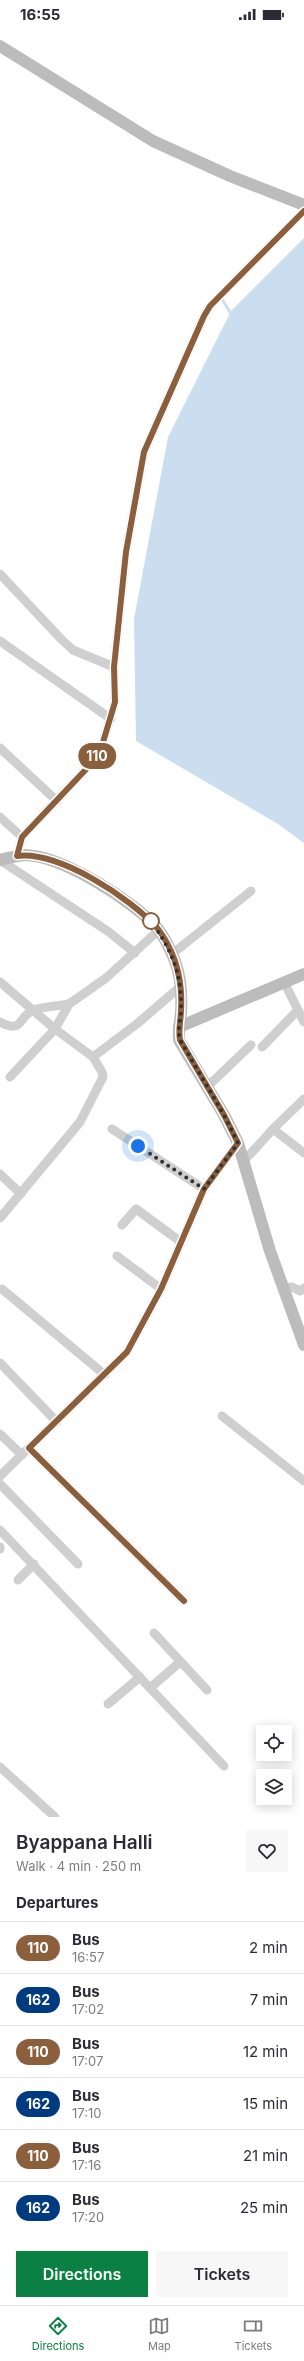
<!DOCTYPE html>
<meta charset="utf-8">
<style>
body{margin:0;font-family:Inter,sans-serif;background:#f7f7f7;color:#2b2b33;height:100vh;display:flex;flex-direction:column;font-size:15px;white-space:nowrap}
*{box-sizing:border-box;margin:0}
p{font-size:13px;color:#7c7c81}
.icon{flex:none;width:22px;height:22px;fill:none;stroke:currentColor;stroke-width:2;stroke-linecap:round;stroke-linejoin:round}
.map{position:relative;height:1789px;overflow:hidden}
.side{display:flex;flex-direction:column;background:#fff;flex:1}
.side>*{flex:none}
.badge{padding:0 8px;border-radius:13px;font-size:14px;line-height:26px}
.controls{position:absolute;left:256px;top:1697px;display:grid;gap:8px}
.controls a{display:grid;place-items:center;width:36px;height:36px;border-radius:0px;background:#fff;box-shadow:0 2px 10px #0003;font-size:20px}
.you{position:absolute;width:20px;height:20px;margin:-10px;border:3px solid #fff;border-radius:50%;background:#1a73e8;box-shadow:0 0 0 6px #1a73e833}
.map>.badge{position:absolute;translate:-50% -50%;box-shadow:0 0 0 2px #fff}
h2{padding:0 16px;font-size:15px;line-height:36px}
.round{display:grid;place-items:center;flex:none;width:42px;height:42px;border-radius:0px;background:#f7f7f7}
.head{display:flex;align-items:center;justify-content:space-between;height:68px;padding:0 16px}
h1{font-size:19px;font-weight:600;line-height:30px}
.action{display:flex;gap:8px;margin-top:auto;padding:8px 16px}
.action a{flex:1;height:46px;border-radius:0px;background:#0b8043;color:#fff;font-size:16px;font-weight:600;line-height:46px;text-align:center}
.action a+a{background:#f7f7f7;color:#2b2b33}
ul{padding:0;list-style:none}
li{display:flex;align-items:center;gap:12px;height:52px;padding:0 16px;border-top:1px solid #e1e1e2}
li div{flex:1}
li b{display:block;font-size:15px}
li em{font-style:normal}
li .badge{min-width:44px;font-weight:700;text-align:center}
.status{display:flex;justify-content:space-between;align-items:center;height:28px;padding:0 20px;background:#fff;direction:ltr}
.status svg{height:11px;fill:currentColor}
.tabs{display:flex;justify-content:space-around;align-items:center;height:56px;border-top:1px solid #e1e1e2;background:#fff;font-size:11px;color:#7c7c81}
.tabs a{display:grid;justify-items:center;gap:2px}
.tabs .active{color:#0b8043}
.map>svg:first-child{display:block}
.water{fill:#cbdeef}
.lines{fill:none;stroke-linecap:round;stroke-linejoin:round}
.stream{stroke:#cbdeef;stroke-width:3}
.street{stroke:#cfcfcf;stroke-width:9}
.secondary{stroke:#bcbcbc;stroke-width:12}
.line-casing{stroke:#fff;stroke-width:9}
.line{stroke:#8b5e3c;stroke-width:6}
.walk{stroke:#323232;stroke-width:4;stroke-dasharray:0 7.2}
.stop-dot{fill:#fff;stroke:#8b5e3c;stroke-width:2}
</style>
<div class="status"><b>16:55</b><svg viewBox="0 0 49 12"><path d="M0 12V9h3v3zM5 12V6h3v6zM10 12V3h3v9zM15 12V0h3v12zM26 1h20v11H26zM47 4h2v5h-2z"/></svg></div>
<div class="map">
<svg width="304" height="1789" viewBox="0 0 304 1789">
<rect width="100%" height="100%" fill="#fff"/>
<path class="water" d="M304,210V815L278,796L136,713L134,591L168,409L231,283Z"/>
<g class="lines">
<path class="stream" d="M222,271L231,286"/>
<g class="street">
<path d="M0,546L62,612L73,622L114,639"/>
<path d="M0,613L111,691"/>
<path d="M0,720L57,773"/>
<path d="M0,789L22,809"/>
<path d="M17,828L22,809L92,735L101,721L115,674L114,639L126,524L144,424L204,288L210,278L304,183"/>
<path d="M0,832L109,904L135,925"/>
<path d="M172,926L251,863"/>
<path d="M0,954L55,1001L93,1029L102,1044L103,1049L80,1094L0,1190"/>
<path d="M284,954L304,994"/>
<path d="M0,994C24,1007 18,987 34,982C45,978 58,978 69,976"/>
<path d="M262,1019L298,982"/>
<path d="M93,1029L138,995L181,958"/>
<path d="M10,1049L55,1001L69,976L106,950L159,902"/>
<path d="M207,1059L251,1017"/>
<path d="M112,1101L204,1161"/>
<path d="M273,1101L304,1125"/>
<path d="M244,1133L273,1101L304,1071"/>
<path d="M0,1146L21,1166"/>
<path d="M122,1197L136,1181L181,1214"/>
<path d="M117,1228L161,1261"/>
<path d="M283,1260L292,1259L300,1263L304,1260"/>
<path d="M2,1261L105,1347"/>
<path d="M0,1335L57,1394"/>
<path d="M222,1388L304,1453"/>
<path d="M0,1406L22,1427"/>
<path d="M29,1420L184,1573"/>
<path d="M0,1448L127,1324L161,1261L204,1161L238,1115"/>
<path d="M0,1456L78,1536"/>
<path d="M0,1502L224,1738"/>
<path d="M0,1519V1521"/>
<path d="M18,1552L34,1536"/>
<path d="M154,1605L207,1662"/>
<path d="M150,1660L180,1634"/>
<path d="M108,1676L140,1649"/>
<path d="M0,1739L55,1789"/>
</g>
<g class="secondary">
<path d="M0,18L153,113L230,148L304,177"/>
<path d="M0,832C8,830 16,828 24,827C61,827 134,873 158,901C165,910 171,923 175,933C181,949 182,968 181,985C180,994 178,1002 179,1012L224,1087L238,1115L270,1223L304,1317"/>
<path d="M179,999L304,946"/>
</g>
</g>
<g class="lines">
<defs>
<path id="line" d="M184,1573L29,1420L127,1324L161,1261L204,1161L238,1115L224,1087L180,1012C178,1001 181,992 181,982C182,966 180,948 175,933C171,922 165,910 158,901C131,870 59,823 17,828L22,809L92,735L101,721L115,674L114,639L126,524L144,424L204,288L210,278L304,183"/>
</defs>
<use href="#line" class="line-casing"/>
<use href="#line" class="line"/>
<path class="walk" d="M138,1118L204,1161L238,1115L224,1087L180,1012C177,1001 181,992 181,981C182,944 171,922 151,893"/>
</g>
<circle class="stop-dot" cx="151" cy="893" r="8"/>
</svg>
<div class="controls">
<a><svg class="icon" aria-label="locate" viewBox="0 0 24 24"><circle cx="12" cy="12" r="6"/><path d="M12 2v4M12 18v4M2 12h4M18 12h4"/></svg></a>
<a><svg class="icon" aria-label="layers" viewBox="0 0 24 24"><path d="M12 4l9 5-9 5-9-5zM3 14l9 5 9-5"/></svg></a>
</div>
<div class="you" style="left:138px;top:1118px"></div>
<b class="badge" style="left:97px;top:728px;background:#8b5e3c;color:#fff">110</b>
</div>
<section class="side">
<div class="head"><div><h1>Byappana Halli</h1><p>Walk · 4 min · 250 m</p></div><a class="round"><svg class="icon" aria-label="heart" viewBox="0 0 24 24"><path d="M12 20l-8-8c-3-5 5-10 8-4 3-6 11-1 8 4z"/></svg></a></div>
<h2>Departures</h2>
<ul>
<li><span class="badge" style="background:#8b5e3c;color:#fff">110</span><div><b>Bus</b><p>16:57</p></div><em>2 min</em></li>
<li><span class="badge" style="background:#003b80;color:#fff">162</span><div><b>Bus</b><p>17:02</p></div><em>7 min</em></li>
<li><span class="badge" style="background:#8b5e3c;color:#fff">110</span><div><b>Bus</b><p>17:07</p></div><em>12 min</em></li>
<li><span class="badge" style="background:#003b80;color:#fff">162</span><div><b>Bus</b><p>17:10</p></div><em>15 min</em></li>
<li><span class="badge" style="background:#8b5e3c;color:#fff">110</span><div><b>Bus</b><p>17:16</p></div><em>21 min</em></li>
<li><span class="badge" style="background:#003b80;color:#fff">162</span><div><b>Bus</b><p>17:20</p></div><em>25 min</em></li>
</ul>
<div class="action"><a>Directions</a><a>Tickets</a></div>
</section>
<nav class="tabs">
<a class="active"><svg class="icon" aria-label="directions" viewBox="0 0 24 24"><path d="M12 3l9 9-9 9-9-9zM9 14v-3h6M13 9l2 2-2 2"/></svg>Directions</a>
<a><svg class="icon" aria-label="map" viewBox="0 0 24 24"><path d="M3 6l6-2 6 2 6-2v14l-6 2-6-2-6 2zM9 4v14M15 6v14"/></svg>Map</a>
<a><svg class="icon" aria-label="tickets" viewBox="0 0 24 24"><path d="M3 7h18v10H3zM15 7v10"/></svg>Tickets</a>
</nav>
